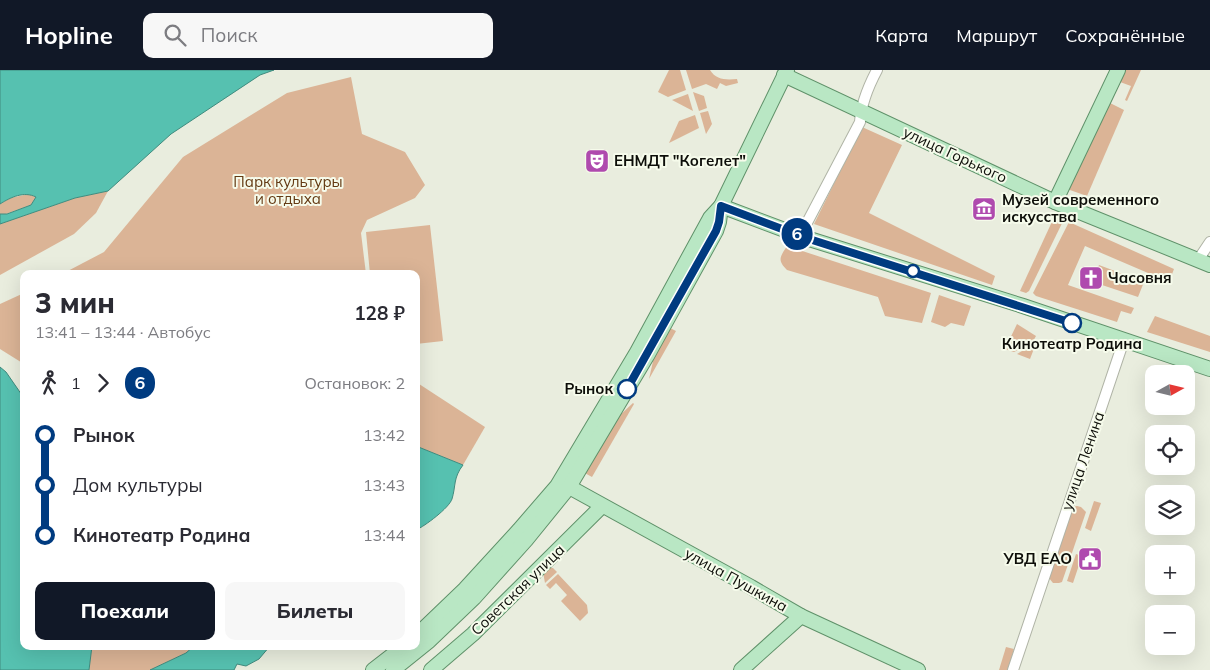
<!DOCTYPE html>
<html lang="ru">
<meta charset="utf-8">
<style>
body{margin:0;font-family:Mulish,sans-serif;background:#f7f7f7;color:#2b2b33;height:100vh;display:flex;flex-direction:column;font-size:19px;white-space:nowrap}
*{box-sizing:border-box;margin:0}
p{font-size:16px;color:#7c7c81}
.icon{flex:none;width:28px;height:28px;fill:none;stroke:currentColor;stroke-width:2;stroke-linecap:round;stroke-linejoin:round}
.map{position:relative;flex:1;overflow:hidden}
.details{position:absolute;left:20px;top:200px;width:400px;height:380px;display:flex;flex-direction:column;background:#fff;border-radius:10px;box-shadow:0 5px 20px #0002}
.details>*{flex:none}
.badge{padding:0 10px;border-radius:16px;font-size:18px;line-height:32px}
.needle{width:32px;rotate:82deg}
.tools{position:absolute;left:1145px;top:295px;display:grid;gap:10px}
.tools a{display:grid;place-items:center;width:50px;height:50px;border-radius:10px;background:#fff;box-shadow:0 5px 20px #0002;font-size:25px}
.map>.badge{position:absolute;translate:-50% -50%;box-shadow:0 0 0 2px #fff}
.legs{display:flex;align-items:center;gap:8px;height:55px;padding:0 15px;font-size:16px}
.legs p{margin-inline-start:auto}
.summary{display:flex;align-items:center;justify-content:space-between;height:85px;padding:0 15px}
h1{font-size:28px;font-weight:800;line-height:38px}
.cta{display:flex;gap:10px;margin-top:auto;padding:10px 15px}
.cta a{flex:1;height:58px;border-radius:10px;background:#111827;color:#fff;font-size:20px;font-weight:800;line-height:58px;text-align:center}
.cta a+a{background:#f7f7f7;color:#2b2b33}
ul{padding:0 15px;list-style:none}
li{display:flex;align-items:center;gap:18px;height:50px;font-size:19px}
li i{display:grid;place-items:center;width:8px;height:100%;margin:0 6px;background:currentColor}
li i::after{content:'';width:12px;height:12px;margin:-6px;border:4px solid;border-radius:50%;background:#fff}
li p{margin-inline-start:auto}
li:first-child i{background:linear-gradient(#0000 50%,currentColor 0)}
li:last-child i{background:linear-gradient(currentColor 50%,#0000 0)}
header{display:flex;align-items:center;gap:30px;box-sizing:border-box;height:70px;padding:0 25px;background:#111827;color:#fff}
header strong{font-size:24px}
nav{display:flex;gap:28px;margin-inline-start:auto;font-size:18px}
.search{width:350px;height:45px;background:#f7f7f7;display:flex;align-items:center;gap:12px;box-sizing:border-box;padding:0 18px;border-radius:10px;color:#7c7c81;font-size:19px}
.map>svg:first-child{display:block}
.green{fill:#dbb496}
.water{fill:#56c1b0;stroke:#408b7e}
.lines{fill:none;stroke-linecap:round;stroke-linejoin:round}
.minor-casing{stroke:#b0b4a6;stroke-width:12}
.major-casing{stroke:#5f9169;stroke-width:16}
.minor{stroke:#fff;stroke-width:10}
.major{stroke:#b9e7c4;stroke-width:14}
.line-1-casing{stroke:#fff;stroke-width:11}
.line-1{stroke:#003b80;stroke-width:8}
.stop-1-dot{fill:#fff;stroke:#003b80;stroke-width:2.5}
.labels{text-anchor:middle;stroke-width:4;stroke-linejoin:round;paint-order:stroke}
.street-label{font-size:15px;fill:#0d0e09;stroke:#f6fbeb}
.poi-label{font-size:15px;font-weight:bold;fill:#0d0e09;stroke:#f6fbeb;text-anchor:start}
.park-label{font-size:15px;fill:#643a13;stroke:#f6fbeb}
.stop-label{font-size:15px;font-weight:bold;fill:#0d0e09;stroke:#f6fbeb}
</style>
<header>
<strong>Hopline</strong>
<div class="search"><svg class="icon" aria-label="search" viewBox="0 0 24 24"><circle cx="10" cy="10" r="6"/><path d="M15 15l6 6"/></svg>Поиск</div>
<nav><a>Карта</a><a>Маршрут</a><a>Сохранённые</a></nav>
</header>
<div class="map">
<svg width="1210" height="600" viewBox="0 0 1210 600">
<rect width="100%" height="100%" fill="#e9edde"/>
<g class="green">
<path d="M669,0H680L686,20L668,27L658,22Z"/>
<path d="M686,0H710C716,10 726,10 737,9L738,13L726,16L720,13L717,19L706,14L692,19Z"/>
<path d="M1125,0H1141L1127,31L1125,30L1131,16L1120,12L1113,25Z"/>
<path d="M351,7L362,64L405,82L425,115L415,128L367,150L361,163L366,204H62L104,182L183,87L287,23Z"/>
<path d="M693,22L704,26L707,38L699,41Z"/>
<path d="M688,24L693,41L672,30Z"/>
<path d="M1110,33L1124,40L1087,126L1067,119Z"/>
<path d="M708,41L712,54L706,64L700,43Z"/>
<path d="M695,45L699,58L669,73L679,51Z"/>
<path d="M862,57L902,75L869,143L995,206L992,215L814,154Z"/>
<path d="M108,121L96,143L74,164L0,205V154L75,128Z"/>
<path d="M29,124L36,127L31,135L6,144H0V134L10,128Z"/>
<path d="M1058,141L1067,143L1029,221L1026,223L1020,221L1056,143Z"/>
<path d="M1069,152L1174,199L1169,212L1085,176L1068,215L1134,238L1131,244L1121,241L1117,252L1036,226L1033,223Z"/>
<path d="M430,155L443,271L416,274V204H370L366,162Z"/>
<path d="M787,176L931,223L922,253L885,246L878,227L787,200C777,190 780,187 787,176Z"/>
<path d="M1099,195L1144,212L1138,227L1093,212Z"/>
<path d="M24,223V294L0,279V234Z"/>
<path d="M939,225L971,236L964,256L951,253L945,257L931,252Z"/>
<path d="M1155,246L1210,266V282L1147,262Z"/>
<path d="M1017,254L1036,266L1032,273L1014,282L1005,279Z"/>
<path d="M670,258L676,261L649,309L654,287Z"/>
<path d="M1032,275L1035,276L1030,289L1017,284Z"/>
<path d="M416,312L485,357L463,395L416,376Z"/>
<path d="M633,333L634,334L592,407L583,402L618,347Z"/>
<path d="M1094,431L1101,433L1091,461L1085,458Z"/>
<path d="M1077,436L1081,437L1086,442L1062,512L1059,513H1053L1049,508L1073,437Z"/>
<path d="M1076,484L1082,486L1073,513L1067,511Z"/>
<path d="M547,497L553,498L557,502L545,513L543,502Z"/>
<path d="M558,504L587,535L588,543L580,551L561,531L567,525L556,513L550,519L546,515Z"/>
<path d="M92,576H194L186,583L150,600H89Z"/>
<path d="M1006,577L1014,579L1008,600H999Z"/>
</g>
<g class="water">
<path d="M0,0H274L260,5L171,64L108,121L75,128L0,154V144H7L31,135L36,127C24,121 11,127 0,134Z"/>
<path d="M0,297L6,302L24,328V576H92L89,600H0Z"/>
<path d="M416,376L463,395C453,408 456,416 452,429C449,438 425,456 416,460Z"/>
<path d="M194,576H270L259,589L246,596L237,594L234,600H150L186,583Z"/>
</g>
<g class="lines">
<defs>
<g id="minor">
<path d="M800,166L860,52C861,34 868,17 877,0"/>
<path d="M1198,190L1210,172"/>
<path d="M1013,600L1124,270"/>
</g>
<g id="major">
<path d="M784,5L1055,132L1210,195"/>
<path d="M1055,132L1118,0"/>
<path d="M721,136L806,168L1023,236L1210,299"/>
<path d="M562,413L751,517L801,546L918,600"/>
<path d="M416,566L465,519L519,460L557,416L637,282L710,148L721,136L787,0"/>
<path d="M373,600L404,576"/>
<path d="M393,600L429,571L474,528L526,470L569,417L647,286L716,161L719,152L721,136"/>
<path d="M431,600L473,564L602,436"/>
<path d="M741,600L801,546"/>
</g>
</defs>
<use href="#minor" class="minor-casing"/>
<use href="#major" class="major-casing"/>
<use href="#minor" class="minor"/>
<use href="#major" class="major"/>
</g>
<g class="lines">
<defs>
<path id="line-1" d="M627,319L716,161L719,152L721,136L806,168L1072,253"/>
</defs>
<use href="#line-1" class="line-1-casing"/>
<use href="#line-1" class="line-1"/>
</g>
<defs>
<symbol id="theatre-square" viewBox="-11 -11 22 22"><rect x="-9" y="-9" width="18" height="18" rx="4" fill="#af4aae" stroke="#f6fbeb"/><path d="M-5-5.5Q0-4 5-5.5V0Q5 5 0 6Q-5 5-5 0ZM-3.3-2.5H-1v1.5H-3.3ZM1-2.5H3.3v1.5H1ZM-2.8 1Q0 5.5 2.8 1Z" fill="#fff"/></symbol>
<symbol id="museum-square" viewBox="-11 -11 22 22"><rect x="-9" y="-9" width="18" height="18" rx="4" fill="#af4aae" stroke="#f6fbeb"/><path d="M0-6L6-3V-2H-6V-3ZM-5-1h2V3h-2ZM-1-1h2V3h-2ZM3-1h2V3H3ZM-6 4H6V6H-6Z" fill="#fff"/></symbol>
<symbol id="church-square" viewBox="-11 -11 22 22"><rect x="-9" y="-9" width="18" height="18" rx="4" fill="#af4aae" stroke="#f6fbeb"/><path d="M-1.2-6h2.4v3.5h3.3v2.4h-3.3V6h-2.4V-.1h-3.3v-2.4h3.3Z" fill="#fff"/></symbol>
<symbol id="civic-square" viewBox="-11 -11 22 22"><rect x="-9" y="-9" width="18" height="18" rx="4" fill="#af4aae" stroke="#f6fbeb"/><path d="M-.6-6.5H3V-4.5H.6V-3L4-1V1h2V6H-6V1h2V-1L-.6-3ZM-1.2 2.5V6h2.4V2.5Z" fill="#fff"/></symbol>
</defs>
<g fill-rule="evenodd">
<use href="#theatre-square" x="583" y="77" width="28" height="28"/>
<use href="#museum-square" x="970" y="125" width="28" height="28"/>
<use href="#church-square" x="1077" y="194" width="28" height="28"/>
<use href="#civic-square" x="1076" y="475" width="28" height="28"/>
</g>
<g class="stop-1-dot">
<circle cx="913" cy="201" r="6"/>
<circle cx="1072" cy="253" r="9"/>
<circle cx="627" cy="319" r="9"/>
</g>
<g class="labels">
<g class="street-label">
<text transform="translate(955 85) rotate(25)" y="5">улица Горького</text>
<text transform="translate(1083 391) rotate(-71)" y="5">улица Ленина</text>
<text transform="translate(736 510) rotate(29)" y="5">улица Пушкина</text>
<text transform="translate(518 520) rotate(-44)" y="5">Советская улица</text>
</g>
<g class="poi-label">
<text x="614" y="96">ЕНМДТ "Когелет"</text>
<text x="1002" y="135">Музей современного<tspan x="1002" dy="17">искусства</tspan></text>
<text x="1108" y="213">Часовня</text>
<text x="1072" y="494" text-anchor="end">УВД ЕАО</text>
</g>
<g class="park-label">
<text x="288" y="117">Парк культуры<tspan x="288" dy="17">и отдыха</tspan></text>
</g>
<g class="stop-label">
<text x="1072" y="279">Кинотеатр Родина</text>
<text x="613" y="324" text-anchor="end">Рынок</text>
</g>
</g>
</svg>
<div class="tools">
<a><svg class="needle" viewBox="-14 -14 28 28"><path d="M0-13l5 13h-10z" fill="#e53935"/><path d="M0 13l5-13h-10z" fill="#7c7c81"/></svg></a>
<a><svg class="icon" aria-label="locate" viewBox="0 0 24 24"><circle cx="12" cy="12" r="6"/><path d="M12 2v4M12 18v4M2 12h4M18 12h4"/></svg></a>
<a><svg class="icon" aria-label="layers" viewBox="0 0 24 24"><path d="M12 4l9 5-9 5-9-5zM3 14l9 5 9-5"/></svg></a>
<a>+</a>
<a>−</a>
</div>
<b class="badge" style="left:797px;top:164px;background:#003b80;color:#fff">6</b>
<section class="details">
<div class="summary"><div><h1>3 мин</h1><p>13:41 – 13:44 · Автобус</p></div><b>128 ₽</b></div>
<div class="legs"><svg class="icon" aria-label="walk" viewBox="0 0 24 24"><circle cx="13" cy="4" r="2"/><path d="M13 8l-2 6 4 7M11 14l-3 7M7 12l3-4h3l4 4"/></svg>1<svg class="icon" aria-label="forward" viewBox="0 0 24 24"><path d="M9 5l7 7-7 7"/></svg><b class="badge" style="background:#003b80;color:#fff">6</b><p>Остановок: 2</p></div>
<ul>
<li><i style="color:#003b80"></i><b>Рынок</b><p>13:42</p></li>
<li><i style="color:#003b80"></i><span>Дом культуры</span><p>13:43</p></li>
<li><i style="color:#003b80"></i><b>Кинотеатр Родина</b><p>13:44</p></li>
</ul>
<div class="cta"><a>Поехали</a><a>Билеты</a></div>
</section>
</div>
